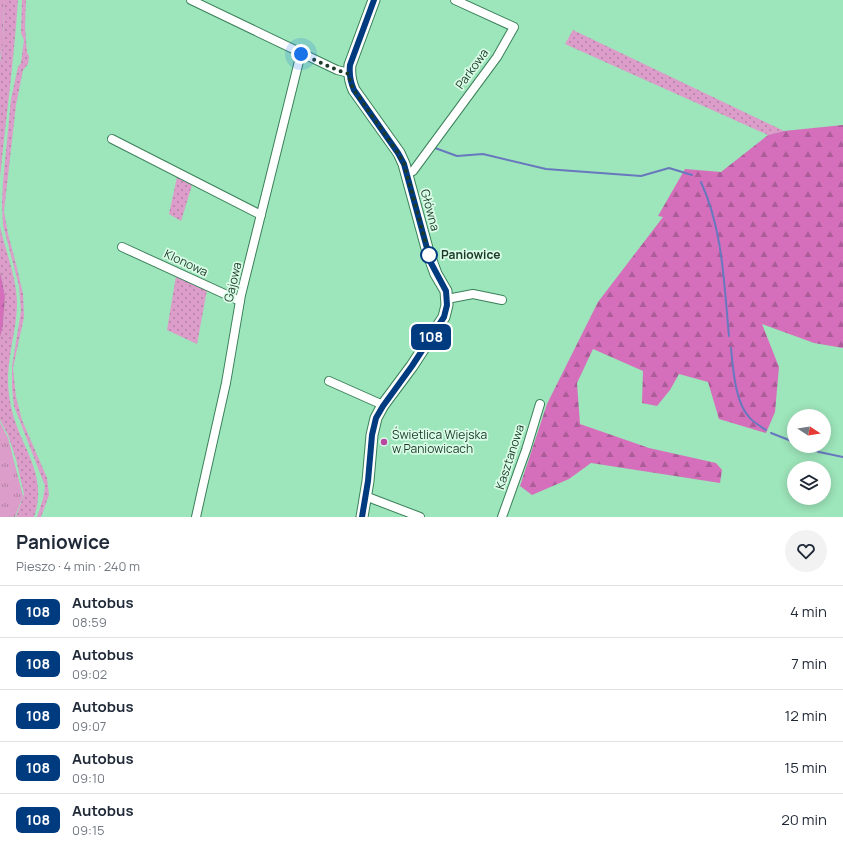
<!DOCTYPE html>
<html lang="pl">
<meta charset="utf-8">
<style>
body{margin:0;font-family:Manrope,sans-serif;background:#f2f2f3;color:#1f2937;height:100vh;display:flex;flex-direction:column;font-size:15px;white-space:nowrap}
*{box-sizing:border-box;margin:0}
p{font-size:13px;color:#747a83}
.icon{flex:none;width:22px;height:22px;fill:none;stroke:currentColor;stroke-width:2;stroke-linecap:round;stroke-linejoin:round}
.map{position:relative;height:517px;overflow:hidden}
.sheet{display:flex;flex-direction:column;background:#fff;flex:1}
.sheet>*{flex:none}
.badge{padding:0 8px;border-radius:6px;font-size:14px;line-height:26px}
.needle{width:26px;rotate:102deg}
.fabs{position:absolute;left:787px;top:409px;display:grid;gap:8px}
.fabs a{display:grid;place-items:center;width:44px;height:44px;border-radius:50%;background:#fff;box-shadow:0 2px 10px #0003;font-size:20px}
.you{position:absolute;width:20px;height:20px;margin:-10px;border:3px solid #fff;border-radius:50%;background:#1a73e8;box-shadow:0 0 0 6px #1a73e833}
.map>.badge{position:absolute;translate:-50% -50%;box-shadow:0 0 0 2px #fff}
.round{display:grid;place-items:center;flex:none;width:42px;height:42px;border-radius:21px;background:#f2f2f3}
.headline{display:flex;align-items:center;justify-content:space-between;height:68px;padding:0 16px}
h1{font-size:19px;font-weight:700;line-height:30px}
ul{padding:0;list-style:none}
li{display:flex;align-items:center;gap:12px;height:52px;padding:0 16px;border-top:1px solid #e0e1e3}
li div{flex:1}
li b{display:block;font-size:15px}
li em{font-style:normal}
li .badge{min-width:44px;font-weight:700;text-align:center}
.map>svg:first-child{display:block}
.grass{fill:url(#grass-dots)}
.forest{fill:url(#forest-firs)}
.park{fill:url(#park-tufts)}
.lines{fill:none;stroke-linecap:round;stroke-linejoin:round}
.stream{stroke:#6878be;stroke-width:2}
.street-casing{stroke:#3a805a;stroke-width:10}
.secondary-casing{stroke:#3a805a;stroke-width:13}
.street{stroke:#fff;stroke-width:8}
.secondary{stroke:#fff;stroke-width:11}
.line-casing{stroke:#fff;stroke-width:9}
.line{stroke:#003b80;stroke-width:6}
.walk{stroke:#1d3a29;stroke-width:4;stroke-dasharray:0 7.2}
.stop-dot{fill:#fff;stroke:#003b80;stroke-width:2}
.poi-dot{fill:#ba47a0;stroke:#dafde7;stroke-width:1.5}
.labels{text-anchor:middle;stroke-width:3.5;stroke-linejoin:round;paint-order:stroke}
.street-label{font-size:12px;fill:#1d3a29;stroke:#dafde7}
.stop-label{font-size:12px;font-weight:bold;fill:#1d3a29;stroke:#dafde7;text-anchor:start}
.poi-label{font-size:12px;fill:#1d3a29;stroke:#dafde7;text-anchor:start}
</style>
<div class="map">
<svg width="843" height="517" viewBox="0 0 843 517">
<defs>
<pattern id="grass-dots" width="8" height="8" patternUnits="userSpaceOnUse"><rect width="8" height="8" fill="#dc9dca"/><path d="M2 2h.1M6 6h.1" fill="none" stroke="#b281a4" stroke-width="1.8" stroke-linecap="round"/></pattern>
<pattern id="forest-firs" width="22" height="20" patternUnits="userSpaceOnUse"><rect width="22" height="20" fill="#d56fbb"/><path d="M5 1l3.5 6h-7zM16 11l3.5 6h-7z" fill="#ac5c98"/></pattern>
<pattern id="park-tufts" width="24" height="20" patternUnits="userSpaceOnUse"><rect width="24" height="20" fill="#dc9dca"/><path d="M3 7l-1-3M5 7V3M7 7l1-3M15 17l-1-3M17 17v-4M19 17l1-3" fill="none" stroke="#b281a4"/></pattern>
</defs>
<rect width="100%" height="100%" fill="#9de5ba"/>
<g class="grass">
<path d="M4,0H18C14,59 6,118 0,178V62L3,43Z"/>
<path d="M22,0H26L25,27L27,53L29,56L28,64L23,70L16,105L4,211L8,234L16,264L23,294L24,317L13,368L16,397L22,420L47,478L49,495L41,517H37L43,499L45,486L14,406L12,388V366L21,311L19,286L3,225L2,204L3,182L11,99L18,67L21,63L24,40L21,33Z"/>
<path d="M573,30L784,131L768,135L565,44Z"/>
<path d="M177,177L192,185L181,221L169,214Z"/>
<path d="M0,226C5,250 17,279 17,303C17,324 11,344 9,364C7,377 8,393 11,406C19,447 49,472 34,517H16L24,494L16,459L8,435L0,420V338L3,325L5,296L0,271Z"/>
<path d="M176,276L207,290L197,344L167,330Z"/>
</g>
<g class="forest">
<path d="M843,125V348L814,343L762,324L779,367L775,412L766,433L719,419L708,382L679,374L670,390L657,406L642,403L643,371L593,349L577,383L580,424L649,448L716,463L722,470L720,483L591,463L569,479L532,495L520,486L547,404L598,302L663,217L658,216L685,169L721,172L768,135L784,131Z"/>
<path d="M0,271L5,296L3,325L0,338Z"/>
</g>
<g class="park">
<path d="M0,0H4L3,44L0,58Z"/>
<path d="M0,422L8,438L23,496L15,517H0Z"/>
</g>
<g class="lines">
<g class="stream">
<path d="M435,148L457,156L483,154L546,169L641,176L669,168L692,175"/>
<path d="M701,182C723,230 724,284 729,336"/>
<path d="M731,348C733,368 735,402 749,417C753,422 760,426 766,430"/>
<path d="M771,433L794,442"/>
<path d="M804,446L819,452L843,457"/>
</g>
<defs>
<g id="street">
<path d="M191,0L337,70L349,73"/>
<path d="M112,139L261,215"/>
<path d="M407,174L413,171L497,57L514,27L455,0"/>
<path d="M122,247L240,301"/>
<path d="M447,299L473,294L502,300"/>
<path d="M329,381L383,405"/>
<path d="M365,496L420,517"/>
<path d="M196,517L226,383L241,295L301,53"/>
<path d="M502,517L526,450L540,404"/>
</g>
<path id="secondary" d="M362,517L368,481L372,435L376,418L383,405L412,366L444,317L447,305L446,291L436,274L428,252L404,164L399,153L354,90C350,81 349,74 350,65L374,0"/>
</defs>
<use href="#street" class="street-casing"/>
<use href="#secondary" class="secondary-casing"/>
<use href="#street" class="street"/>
<use href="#secondary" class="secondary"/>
</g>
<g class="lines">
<defs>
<path id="line" d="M362,517L368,481L372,435L376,418L383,406L412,366L444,317L447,305L446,291L431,263L404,164L398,153L354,90C350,81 349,74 350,65L374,0"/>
</defs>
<use href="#line" class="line-casing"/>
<use href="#line" class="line"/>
<path class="walk" d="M301,54L337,70L349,74L350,82L354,90L398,153L404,164L429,255"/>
</g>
<circle class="stop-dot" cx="429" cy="255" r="8"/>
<circle class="poi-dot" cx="384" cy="442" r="4"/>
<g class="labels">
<g class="street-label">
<text transform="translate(472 69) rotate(-54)" y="4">Parkowa</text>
<text transform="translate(430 210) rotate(75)" y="4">Główna</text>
<text transform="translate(186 263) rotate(25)" y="4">Klonowa</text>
<text transform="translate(233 282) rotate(-77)" y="4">Gajowa</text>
<text transform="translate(510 457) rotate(-72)" y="4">Kasztanowa</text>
</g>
<g class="stop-label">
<text x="441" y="259">Paniowice</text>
</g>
<g class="poi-label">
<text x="392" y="439">Świetlica Wiejska<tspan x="392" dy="14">w Paniowicach</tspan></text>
</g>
</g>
</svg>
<div class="fabs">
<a><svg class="needle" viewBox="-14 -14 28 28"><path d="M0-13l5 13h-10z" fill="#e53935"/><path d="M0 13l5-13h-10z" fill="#747a83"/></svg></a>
<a><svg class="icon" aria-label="layers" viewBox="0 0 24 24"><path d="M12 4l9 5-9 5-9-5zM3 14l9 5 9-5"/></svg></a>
</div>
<div class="you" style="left:301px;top:54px"></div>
<b class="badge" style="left:431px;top:337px;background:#003b80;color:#fff">108</b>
</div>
<section class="sheet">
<div class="headline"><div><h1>Paniowice</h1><p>Pieszo · 4 min · 240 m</p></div><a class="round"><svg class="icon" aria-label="heart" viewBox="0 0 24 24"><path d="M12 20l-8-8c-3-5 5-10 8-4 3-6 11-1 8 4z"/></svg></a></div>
<ul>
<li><span class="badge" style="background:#003b80;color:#fff">108</span><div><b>Autobus</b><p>08:59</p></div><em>4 min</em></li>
<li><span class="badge" style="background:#003b80;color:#fff">108</span><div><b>Autobus</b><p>09:02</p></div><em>7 min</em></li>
<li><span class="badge" style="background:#003b80;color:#fff">108</span><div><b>Autobus</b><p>09:07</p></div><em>12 min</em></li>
<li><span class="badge" style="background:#003b80;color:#fff">108</span><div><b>Autobus</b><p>09:10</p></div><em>15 min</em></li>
<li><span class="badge" style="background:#003b80;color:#fff">108</span><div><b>Autobus</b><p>09:15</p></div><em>20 min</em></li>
</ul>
</section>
